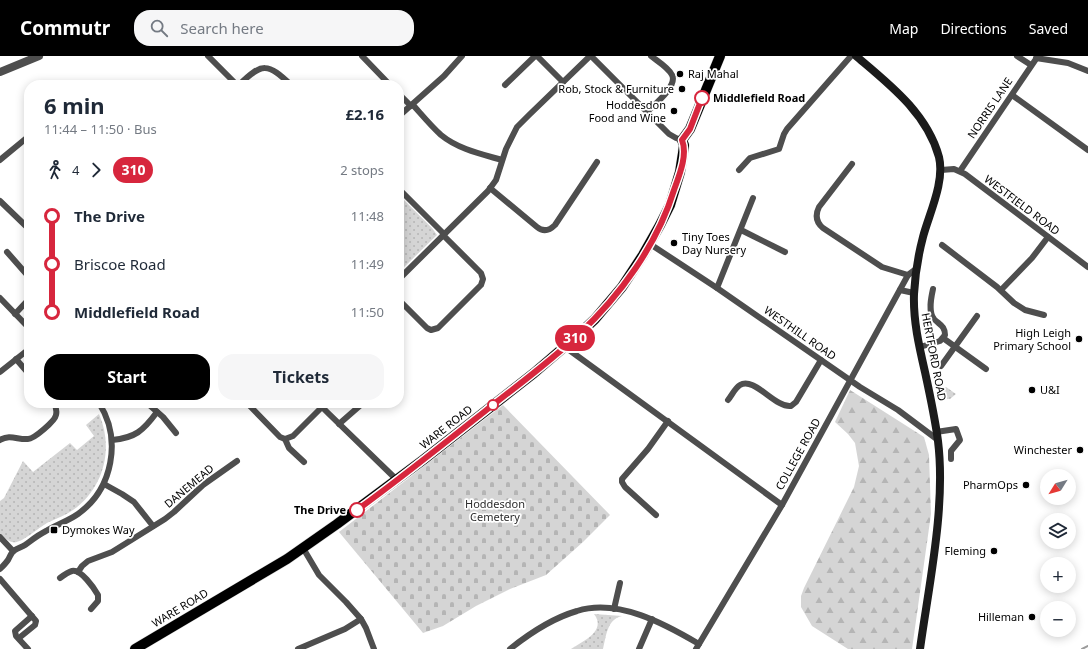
<!DOCTYPE html>
<meta charset="utf-8">
<style>
body{margin:0;font-family:"Noto Sans",sans-serif;background:#f6f6f7;color:#1f2937;height:100vh;display:flex;flex-direction:column;font-size:15px;white-space:nowrap}
*{box-sizing:border-box;margin:0}
p{font-size:13px;color:#747a83}
.icon{flex:none;width:22px;height:22px;fill:none;stroke:currentColor;stroke-width:2;stroke-linecap:round;stroke-linejoin:round}
.map{position:relative;flex:1;overflow:hidden}
.drawer{position:absolute;left:24px;top:24px;width:380px;height:328px;display:flex;flex-direction:column;background:#fff;border-radius:16px;box-shadow:0 2px 10px #0003}
.drawer>*{flex:none}
.badge{padding:0 8px;border-radius:13px;font-size:14px;line-height:26px}
.needle{width:26px;rotate:233deg}
.fabs{position:absolute;left:1040px;top:413px;display:grid;gap:8px}
.fabs a{display:grid;place-items:center;width:36px;height:36px;border-radius:50%;background:#fff;box-shadow:0 2px 10px #0003;font-size:20px}
.map>.badge{position:absolute;translate:-50% -50%;box-shadow:0 0 0 2px #fff}
.legs{display:flex;align-items:center;gap:6px;height:44px;padding:0 20px;font-size:13px}
.legs p{margin-inline-start:auto}
.headline{display:flex;align-items:center;justify-content:space-between;height:68px;padding:0 20px}
h1{font-size:22px;font-weight:700;line-height:30px}
.primary-button{display:flex;gap:8px;margin-top:auto;padding:8px 20px}
.primary-button a{flex:1;height:46px;border-radius:16px;background:#000;color:#fff;font-size:16px;font-weight:700;line-height:46px;text-align:center}
.primary-button a+a{background:#f6f6f7;color:#1f2937}
ul{padding:0 20px;list-style:none}
li{display:flex;align-items:center;gap:14px;height:48px;font-size:15px}
li i{display:grid;place-items:center;width:6px;height:100%;margin:0 5px;background:currentColor}
li i::after{content:'';width:10px;height:10px;margin:-5px;border:3px solid;border-radius:50%;background:#fff}
li p{margin-inline-start:auto}
li:first-child i{background:linear-gradient(#0000 50%,currentColor 0)}
li:last-child i{background:linear-gradient(currentColor 50%,#0000 0)}
header{display:flex;align-items:center;gap:24px;box-sizing:border-box;height:56px;padding:0 20px;background:#000;color:#fff}
header strong{font-size:19px}
nav{display:flex;gap:22px;margin-inline-start:auto;font-size:14px}
.search{width:280px;height:36px;background:#f6f6f7;display:flex;align-items:center;gap:10px;box-sizing:border-box;padding:0 14px;border-radius:16px;color:#747a83;font-size:15px}
.map>svg:first-child{display:block}
.forest{fill:url(#forest-firs)}
.cemetery{fill:url(#cemetery-stones)}
.park{fill:url(#park-dots)}
.lines{fill:none;stroke-linecap:round;stroke-linejoin:round}
.stream{stroke:#9c9c9c;stroke-width:2}
.primary-casing{stroke:#dbdbdb;stroke-width:11}
.minor{stroke:#4e4e4e;stroke-width:6}
.tertiary{stroke:#4e4e4e;stroke-width:8}
.secondary{stroke:#1b1b1b;stroke-width:8}
.primary{stroke:#000;stroke-width:10}
.line-1-casing{stroke:#fff;stroke-width:9}
.line-1{stroke:#d7263d;stroke-width:6}
.poi-dot{fill:#000;stroke:#fff;stroke-width:1.5}
.stop-1-dot{fill:#fff;stroke:#d7263d;stroke-width:2}
.labels{text-anchor:middle;stroke-width:3.5;stroke-linejoin:round;paint-order:stroke}
.poi-label{font-size:11px;fill:#000;stroke:#fff;text-anchor:end}
.stop-label{font-size:11px;font-weight:bold;fill:#000;stroke:#fff;text-anchor:start}
.street-label{font-size:11px;fill:#000;stroke:#fff}
.park-label{font-size:11px;fill:#2c2c2c;stroke:#fff}
</style>
<header>
<strong>Commutr</strong>
<div class="search"><svg class="icon" aria-label="search" viewBox="0 0 24 24"><circle cx="10" cy="10" r="6"/><path d="M15 15l6 6"/></svg>Search here</div>
<nav><a>Map</a><a>Directions</a><a>Saved</a></nav>
</header>
<div class="map">
<svg width="1088" height="593" viewBox="0 0 1088 593">
<defs>
<pattern id="forest-firs" width="22" height="20" patternUnits="userSpaceOnUse"><rect width="22" height="20" fill="#d5d5d5"/><path d="M5 1l3.5 6h-7zM16 11l3.5 6h-7z" fill="#b5b5b5"/></pattern>
<pattern id="cemetery-stones" width="16" height="16" patternUnits="userSpaceOnUse"><rect width="16" height="16" fill="#d5d5d5"/><path d="M2 7V4a2 2 0 0 1 4 0v3zM10 15v-3a2 2 0 0 1 4 0v3z" fill="#b5b5b5"/></pattern>
<pattern id="park-dots" width="8" height="8" patternUnits="userSpaceOnUse"><rect width="8" height="8" fill="#d5d5d5"/><path d="M2 2h.1M6 6h.1" fill="none" stroke="#b5b5b5" stroke-width="1.8" stroke-linecap="round"/></pattern>
</defs>
<rect width="100%" height="100%" fill="#fff"/>
<path class="forest" d="M850,334L924,381L929,399L931,458L912,593H848L812,570L801,551V540L804,532L854,431L859,410L855,387L848,378L835,366Z"/>
<path class="cemetery" d="M503,349L610,459L583,486L546,519L510,533L476,550L443,570L423,577L339,476Z"/>
<g class="park">
<path d="M399,139L432,172L437,179L399,216Z"/>
<path d="M946,331L956,338L950,343H943L940,339V332Z"/>
<path d="M99,358C114,392 104,432 73,454C66,459 57,462 49,466C40,470 21,489 12,486C7,485 4,480 0,477V445L4,442L23,405L33,416L70,387L77,394L94,380L86,369Z"/>
<path d="M594,558L622,560C607,563 606,581 603,593H571C583,585 607,575 594,558Z"/>
</g>
<g class="lines">
<path class="stream" d="M1082,593L1088,590"/>
<defs>
<path id="primary" d="M135,593L287,503L337,468L423,404L534,317L577,280L595,263L622,231L643,199L660,169L670,149L680,116L683,97L684,89L682,84L690,73L720,0"/>
</defs>
<use href="#primary" class="primary-casing"/>
<g class="minor">
<path d="M208,0L237,29"/>
<path d="M362,0L390,29"/>
<path d="M537,0L563,26"/>
<path d="M591,0L669,78L676,82L682,84"/>
<path d="M1017,0L1031,9"/>
<path d="M1036,2L1068,7L1088,15"/>
<path d="M239,29C262,6 268,7 291,29"/>
<path d="M505,29L535,0"/>
<path d="M399,38L411,50"/>
<path d="M1012,39L1088,94"/>
<path d="M413,49C422,59 431,70 441,79C458,93 481,98 502,104"/>
<path d="M647,56C654,49 678,30 672,19C668,11 657,5 651,0"/>
<path d="M399,60L444,20L462,0"/>
<path d="M0,104L29,80"/>
<path d="M852,108L819,151C815,159 816,166 823,172L882,211L908,219"/>
<path d="M739,114L750,102L779,93L784,78L787,73L851,0"/>
<path d="M941,114L954,113L965,118L1088,211"/>
<path d="M960,115L1038,0"/>
<path d="M490,132L537,171C543,176 549,175 555,169L597,106"/>
<path d="M399,133L444,178"/>
<path d="M0,145L29,173"/>
<path d="M741,174L785,196"/>
<path d="M650,188L717,232L860,331L898,354L938,384"/>
<path d="M942,189L997,231L1014,247L1025,254L1044,259"/>
<path d="M7,196L29,221"/>
<path d="M399,223L488,135L496,124L506,93L517,71L529,59L590,0"/>
<path d="M717,232L753,142"/>
<path d="M900,234L914,237"/>
<path d="M1001,234L1032,202L1048,181"/>
<path d="M0,242L29,272"/>
<path d="M399,244L427,272L431,274L438,272L481,229L483,223L481,217L443,179"/>
<path d="M15,258L29,243"/>
<path d="M943,282L986,313"/>
<path d="M565,291L782,449"/>
<path d="M920,291L940,285L945,279C945,270 940,269 934,263C928,256 931,242 933,233"/>
<path d="M16,303L29,318"/>
<path d="M941,310L977,260"/>
<path d="M0,316L29,293"/>
<path d="M728,344C732,339 735,332 740,329C754,320 775,352 791,350L796,346L821,304"/>
<path d="M147,347L163,361L176,377"/>
<path d="M247,347L280,381L285,383L293,380L323,350"/>
<path d="M322,347L324,353L328,357L397,424"/>
<path d="M339,368L363,347"/>
<path d="M936,376L956,373L960,384L951,395V403"/>
<path d="M285,383L289,392L304,406"/>
<path d="M0,384C10,378 18,384 28,383C34,383 55,365 56,359C57,355 56,351 54,347"/>
<path d="M112,384C135,382 143,375 157,356"/>
<path d="M104,428L122,438L134,446L153,470"/>
<path d="M656,459L625,431L622,426V423L648,393L668,365"/>
<path d="M0,481L13,495"/>
<path d="M303,492L319,519L346,546L361,563L366,572L374,593"/>
<path d="M0,513C3,510 6,507 8,504C10,501 11,496 15,494C18,492 22,491 25,489C32,484 38,479 46,475C56,469 68,465 78,458C113,433 122,383 99,347"/>
<path d="M78,516L82,510L88,505L112,496L165,463L174,456L203,429L237,405"/>
<path d="M60,522C64,519 68,516 72,515C81,513 94,532 98,539V545L91,553"/>
<path d="M0,523L36,565L35,569L19,582"/>
<path d="M614,553L620,527"/>
<path d="M28,593L16,580L15,575L32,560"/>
<path d="M298,593L345,573L361,563"/>
<path d="M510,593C530,577 553,562 577,555C618,542 665,568 699,588"/>
<path d="M639,593L652,563"/>
<path d="M696,593L782,449L908,219L916,213"/>
</g>
<path class="tertiary" d="M0,16L39,0"/>
<path class="secondary" d="M856,0C889,28 927,57 939,101C945,126 929,158 923,181C918,200 915,219 914,238C913,264 919,290 925,316C930,339 935,362 938,385C946,450 929,528 920,593"/>
<use href="#primary" class="primary"/>
</g>
<g class="lines">
<defs>
<path id="line-1" d="M357,454C400,423 442,389 484,356C515,331 549,307 578,279C620,240 657,189 674,134C679,120 688,99 682,84L690,73L702,42"/>
</defs>
<use href="#line-1" class="line-1-casing"/>
<use href="#line-1" class="line-1"/>
</g>
<g class="poi-dot">
<circle cx="680" cy="18" r="4"/>
<circle cx="682" cy="33" r="4"/>
<circle cx="674" cy="55" r="4"/>
<circle cx="674" cy="187" r="4"/>
<circle cx="1079" cy="283" r="4"/>
<circle cx="1032" cy="334" r="4"/>
<circle cx="1080" cy="394" r="4"/>
<circle cx="1026" cy="429" r="4"/>
<rect x="50" y="470" width="8" height="8" rx="2"/>
<circle cx="994" cy="495" r="4"/>
<circle cx="1032" cy="561" r="4"/>
</g>
<g class="stop-1-dot">
<circle cx="702" cy="42" r="7"/>
<circle cx="493" cy="349" r="5"/>
<circle cx="357" cy="454" r="7"/>
</g>
<g class="labels">
<g class="poi-label">
<text x="688" y="22" text-anchor="start">Raj Mahal</text>
<text x="674" y="37">Rob, Stock &amp; Furniture</text>
<text x="666" y="53">Hoddesdon<tspan x="666" dy="13">Food and Wine</tspan></text>
<text x="682" y="185" text-anchor="start">Tiny Toes<tspan x="682" dy="13">Day Nursery</tspan></text>
<text x="1071" y="281">High Leigh<tspan x="1071" dy="13">Primary School</tspan></text>
<text x="1040" y="338" text-anchor="start">U&amp;I</text>
<text x="1072" y="398">Winchester</text>
<text x="1018" y="433">PharmOps</text>
<text x="62" y="478" text-anchor="start">Dymokes Way</text>
<text x="986" y="499">Fleming</text>
<text x="1024" y="565">Hilleman</text>
</g>
<g class="stop-label">
<text x="713" y="46">Middlefield Road</text>
<text x="346" y="458" text-anchor="end">The Drive</text>
</g>
<g class="street-label">
<text transform="translate(990 52) rotate(-56)" y="4">NORRIS LANE</text>
<text transform="translate(1022 149) rotate(37)" y="4">WESTFIELD ROAD</text>
<text transform="translate(800 277) rotate(35)" y="4">WESTHILL ROAD</text>
<text transform="translate(934 301) rotate(79)" y="4">HERTFORD ROAD</text>
<text transform="translate(446 371) rotate(-38)" y="4">WARE ROAD</text>
<text transform="translate(798 398) rotate(-61)" y="4">COLLEGE ROAD</text>
<text transform="translate(189 430) rotate(-40)" y="4">DANEMEAD</text>
<text transform="translate(180 552) rotate(-31)" y="4">WARE ROAD</text>
</g>
<g class="park-label">
<text x="495" y="452">Hoddesdon<tspan x="495" dy="13">Cemetery</tspan></text>
</g>
</g>
</svg>
<div class="fabs">
<a><svg class="needle" viewBox="-14 -14 28 28"><path d="M0-13l5 13h-10z" fill="#e53935"/><path d="M0 13l5-13h-10z" fill="#747a83"/></svg></a>
<a><svg class="icon" aria-label="layers" viewBox="0 0 24 24"><path d="M12 4l9 5-9 5-9-5zM3 14l9 5 9-5"/></svg></a>
<a>+</a>
<a>−</a>
</div>
<b class="badge" style="left:575px;top:282px;background:#d7263d;color:#fff">310</b>
<section class="drawer">
<div class="headline"><div><h1>6 min</h1><p>11:44 – 11:50 · Bus</p></div><b>£2.16</b></div>
<div class="legs"><svg class="icon" aria-label="walk" viewBox="0 0 24 24"><circle cx="13" cy="4" r="2"/><path d="M13 8l-2 6 4 7M11 14l-3 7M7 12l3-4h3l4 4"/></svg>4<svg class="icon" aria-label="forward" viewBox="0 0 24 24"><path d="M9 5l7 7-7 7"/></svg><b class="badge" style="background:#d7263d;color:#fff">310</b><p>2 stops</p></div>
<ul>
<li><i style="color:#d7263d"></i><b>The Drive</b><p>11:48</p></li>
<li><i style="color:#d7263d"></i><span>Briscoe Road</span><p>11:49</p></li>
<li><i style="color:#d7263d"></i><b>Middlefield Road</b><p>11:50</p></li>
</ul>
<div class="primary-button"><a>Start</a><a>Tickets</a></div>
</section>
</div>
